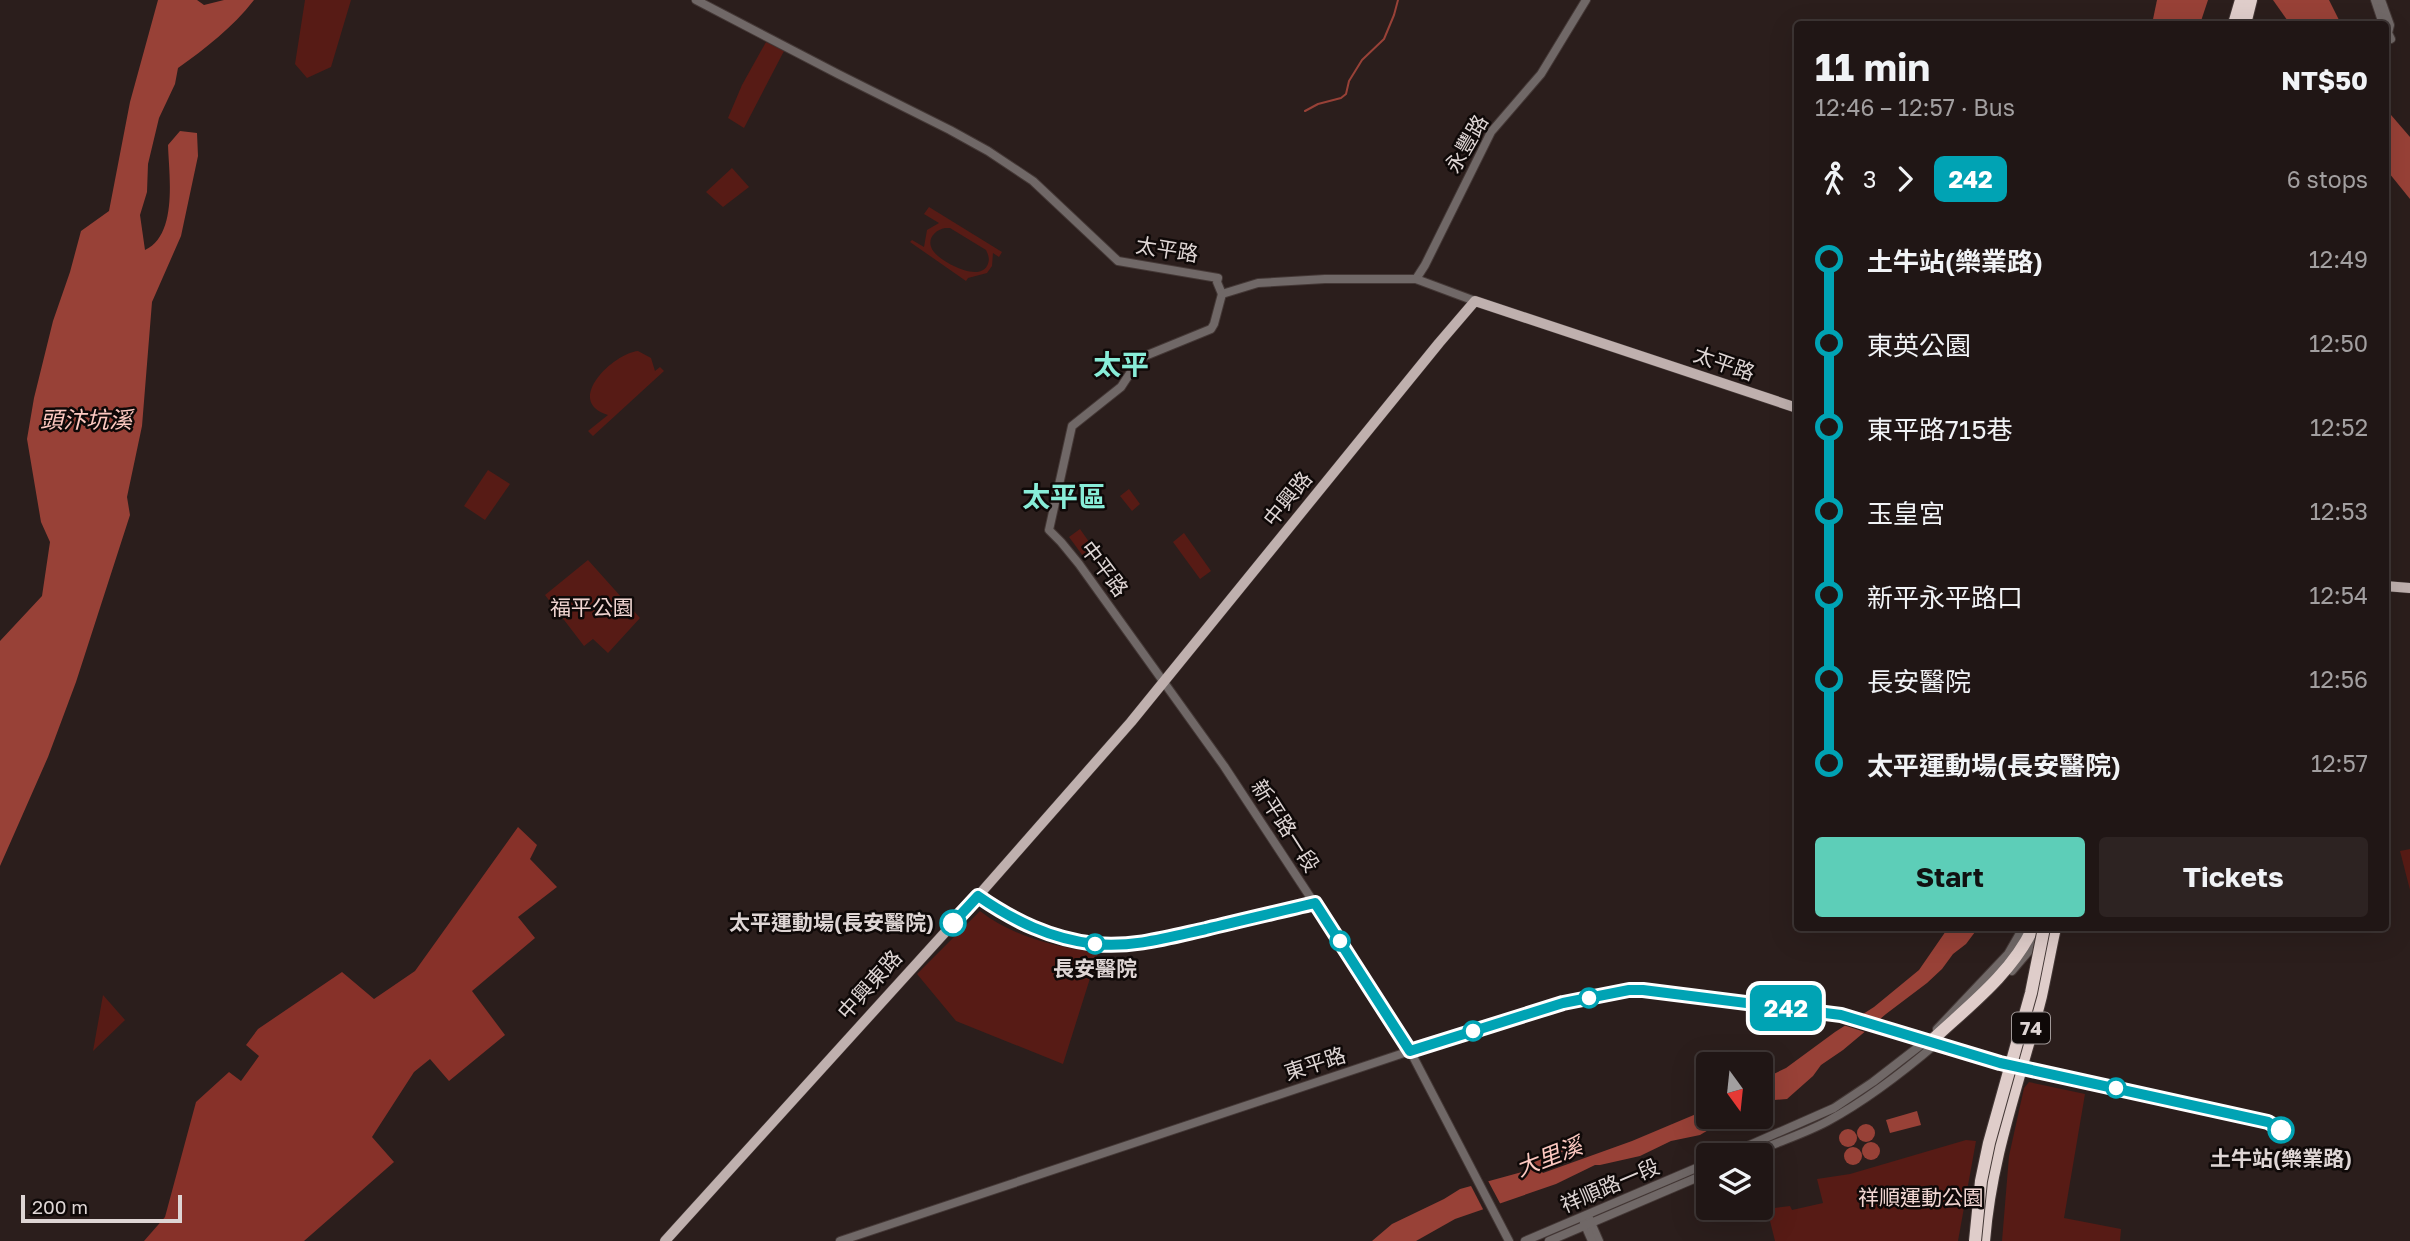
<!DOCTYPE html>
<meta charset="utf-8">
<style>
body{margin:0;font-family:"Golos Text","Noto Sans TC",sans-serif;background:#2d2322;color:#f1f3f6;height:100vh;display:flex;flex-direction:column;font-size:26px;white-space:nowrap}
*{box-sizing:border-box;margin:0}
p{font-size:23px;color:#a29fa0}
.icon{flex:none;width:38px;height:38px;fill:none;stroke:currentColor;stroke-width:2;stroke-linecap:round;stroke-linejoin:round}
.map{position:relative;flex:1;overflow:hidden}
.panel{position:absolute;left:1794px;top:21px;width:595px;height:910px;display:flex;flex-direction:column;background:#201615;border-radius:7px;box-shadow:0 7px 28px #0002,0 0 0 2px #3d3534}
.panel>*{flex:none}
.badge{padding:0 14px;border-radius:10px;font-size:24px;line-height:46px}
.needle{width:46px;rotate:165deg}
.controls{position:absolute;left:1696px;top:1052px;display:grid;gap:14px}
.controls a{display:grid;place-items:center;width:77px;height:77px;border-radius:7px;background:#201615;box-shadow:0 7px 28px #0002,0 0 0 2px #3d3534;font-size:35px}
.scale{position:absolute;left:21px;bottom:18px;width:161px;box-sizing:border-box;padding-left:7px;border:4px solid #ded5d4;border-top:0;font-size:19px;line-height:24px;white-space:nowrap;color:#ded5d4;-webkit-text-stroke:5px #0f0908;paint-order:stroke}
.map>.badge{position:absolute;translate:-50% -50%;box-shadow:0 0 0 4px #fff}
.legs{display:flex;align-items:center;gap:10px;height:77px;padding:0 21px;font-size:23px}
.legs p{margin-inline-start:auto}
.head{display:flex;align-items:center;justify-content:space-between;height:119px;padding:0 21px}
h1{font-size:38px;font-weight:700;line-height:52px}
.cta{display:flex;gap:14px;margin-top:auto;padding:14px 21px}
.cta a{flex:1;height:80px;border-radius:7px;background:#5dceb8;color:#111;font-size:28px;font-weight:700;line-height:80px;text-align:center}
.cta a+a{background:#2d2322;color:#f1f3f6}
ul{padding:0 21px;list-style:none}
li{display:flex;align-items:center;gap:24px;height:84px;font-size:26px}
li i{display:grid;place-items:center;width:10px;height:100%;margin:0 9px;background:currentColor}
li i::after{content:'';width:18px;height:18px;margin:-9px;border:5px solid;border-radius:50%;background:#201615}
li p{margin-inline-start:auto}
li:first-child i{background:linear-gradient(#0000 50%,currentColor 0)}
li:last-child i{background:linear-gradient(currentColor 50%,#0000 0)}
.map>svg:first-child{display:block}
.green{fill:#571b15;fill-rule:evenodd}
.forest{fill:#873129}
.water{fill:#984137}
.pier{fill:#2b1e1c}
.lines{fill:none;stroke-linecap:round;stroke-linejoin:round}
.stream{stroke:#984137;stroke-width:2}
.minor-casing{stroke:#443836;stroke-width:10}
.major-casing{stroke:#443836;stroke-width:11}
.highway-casing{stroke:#443836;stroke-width:14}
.minor{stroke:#706867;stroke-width:8}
.major{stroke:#bfb0ae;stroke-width:10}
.highway{stroke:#dfcdca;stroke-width:12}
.highway-bridge-casing{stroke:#443836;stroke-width:14;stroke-linecap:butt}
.highway-bridge{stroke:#dfcdca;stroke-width:12}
.line-1-casing{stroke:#fff;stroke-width:16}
.line-1{stroke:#00a3b4;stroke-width:10}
.stop-1-dot{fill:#fff;stroke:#00a3b4;stroke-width:3.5}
.labels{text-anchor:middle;stroke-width:5;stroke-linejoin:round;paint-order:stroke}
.shield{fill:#0f0908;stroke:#a09897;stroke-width:2}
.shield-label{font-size:19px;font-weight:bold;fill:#ded5d4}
.street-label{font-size:21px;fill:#ded5d4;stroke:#0f0908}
.park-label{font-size:21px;fill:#f1d6d2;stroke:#0f0908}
.stop-label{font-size:21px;font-weight:bold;fill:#ded5d4;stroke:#0f0908}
.water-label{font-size:23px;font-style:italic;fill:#fdc9c1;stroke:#0f0908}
.district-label{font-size:28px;font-weight:bold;fill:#88edd8;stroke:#0f0908}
</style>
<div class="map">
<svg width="2410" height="1241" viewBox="0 0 2410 1241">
<rect width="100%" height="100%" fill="#2b1e1c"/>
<g class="green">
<path d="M305,0H351L331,67L307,78L295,64Z"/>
<path d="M766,42L784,51L744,128L728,118L742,85Z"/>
<path d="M732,168L749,187L723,207L706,192Z"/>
<path d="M929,207L1002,252L999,257L993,253L992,266L987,273L968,278L966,281L910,242L912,240L924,247L927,230L939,223L924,214ZM945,228H950L986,250C989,256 990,260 987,266C978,282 942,262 934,252C925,241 934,230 945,228Z"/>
<path d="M638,351L651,358L655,371L660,367L664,371L593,436L588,431L608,415C563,401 614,353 638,351Z"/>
<path d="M488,470L510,484L485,520L464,506Z"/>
<path d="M1129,489L1140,504L1132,511L1120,496Z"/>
<path d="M1080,529L1094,549L1083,556L1069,537Z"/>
<path d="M1184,533L1211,571L1200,579L1173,542Z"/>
<path d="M588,560L640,618L608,653L593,639L584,646L545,595Z"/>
<path d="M2410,849V890L2400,851Z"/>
<path d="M980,911C1013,937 1057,947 1098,953L1063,1064L956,1021L917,974Z"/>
<path d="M103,995L125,1020L93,1051Z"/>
<path d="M2029,1082L2085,1094L2064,1218L2121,1229L2120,1241H2002L2009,1156L2024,1088Z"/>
<path d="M1966,1140L1976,1141L1958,1241H1775L1767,1209L1790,1206L1792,1210L1823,1203L1817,1179L1850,1174Z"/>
</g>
<path class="forest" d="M518,827L537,845L530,859L557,887L518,917L535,938L472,991L505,1035L449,1081L430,1059L414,1072L372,1137L394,1162L304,1241H144L165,1217L196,1102L229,1072L241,1081L259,1056L246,1045L258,1029L342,972L374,999L415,971Z"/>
<g class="water">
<path d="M158,0H197L204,5L224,0H254C232,28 206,48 178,68L175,84L159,118L148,164L147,192L140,215L145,250C178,235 169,175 168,145L180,131L197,133L198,156L181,236L152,302L142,426L127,497L130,515L76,682L48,757L0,866V641L42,596L50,542L41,522L27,439L34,398L53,321L70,272L81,231L109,211L130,102Z"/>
<path d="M2157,0H2208L2200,24H2152Z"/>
<path d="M2273,0H2329L2341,24H2290Z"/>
<path d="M2385,108L2410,137V199L2385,168Z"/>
<path d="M1948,928H1978L1966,944L1953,954L1942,969L1927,983L1886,1014L1843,1050L1821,1065L1813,1076L1787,1099L1774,1100L1761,1108V1080L1786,1068L1835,1032L1874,1007L1919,970Z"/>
<path d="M1708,1109V1116L1740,1117L1720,1123L1700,1135L1671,1141L1640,1156L1600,1165H1595L1556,1184L1455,1219L1416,1241H1372L1392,1224L1444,1199L1460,1189L1522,1172L1527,1164L1563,1147L1565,1150L1544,1163L1540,1170L1543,1173L1632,1141Z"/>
<path d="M1917,1111L1921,1125L1890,1133L1886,1120Z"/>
<circle cx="1866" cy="1133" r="9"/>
<circle cx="1848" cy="1138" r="9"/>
<circle cx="1871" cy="1151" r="9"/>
<circle cx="1853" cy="1156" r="9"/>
</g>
<g class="pier">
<path d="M1858,1013L1883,1020L1868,1033L1840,1024Z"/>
<path d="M1486,1177L1502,1207L1485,1213L1469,1182Z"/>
</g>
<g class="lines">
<path class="stream" d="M1305,111L1318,104L1341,98L1346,94L1349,81L1362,60L1384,39L1394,15L1398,0"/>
<defs>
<g id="minor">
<path d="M696,0L838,74L950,130L988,151L1033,181L1118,261L1218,278L1217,282L1222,294"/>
<path d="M2375,0L2383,24"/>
<path d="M2381,0L2390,25L2388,33L2391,39L2385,41"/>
<path d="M1416,279L1425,265L1491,132L1541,74L1586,0"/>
<path d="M1222,294L1214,324L1211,329L1140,358L1121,387L1072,426L1049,530L1061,542L1079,564L1224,766L1405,1041L1509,1241"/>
<path d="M1222,294L1258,283L1325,279H1416L1475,301"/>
<path d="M2012,971L2040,938"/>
<path d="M1937,1029L2008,954L2023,928"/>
<path d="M1727,1155L1834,1108L1873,1082L1926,1041"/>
<path d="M1748,1155C1774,1143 1802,1135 1828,1121C1867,1100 1903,1072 1937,1043"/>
<path d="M1589,1218L1599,1241"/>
<path d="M1584,1223L1592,1241"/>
<path d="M840,1241L1410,1051L1563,1003L1629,990L1661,992L1841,1015L2000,1063"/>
<path d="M1525,1241L1708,1163"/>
<path d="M1549,1241L1708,1173"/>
</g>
<g id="major">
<path d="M2385,586L2410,588"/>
<path d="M665,1241L978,896L1131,722L1439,343L1475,301L1797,408"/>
</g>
<g id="highway">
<path d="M2234,24L2241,0"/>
<path d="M2245,24L2251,0"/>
<path d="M1929,1043C1966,1008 2011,975 2033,928"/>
<path d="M1984,1241C1991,1153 2020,1080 2041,996C2046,973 2050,950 2055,928"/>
</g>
</defs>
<use href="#minor" class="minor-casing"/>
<use href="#major" class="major-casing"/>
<use href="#highway" class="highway-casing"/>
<use href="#minor" class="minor"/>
<use href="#major" class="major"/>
<use href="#highway" class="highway"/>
<defs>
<path id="highway-bridge" d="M1975,1241L1981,1181L1989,1143L2031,993L2044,928"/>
</defs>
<use href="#highway-bridge" class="highway-bridge-casing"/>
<use href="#highway-bridge" class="highway-bridge"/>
</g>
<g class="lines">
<defs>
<path id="line-1" d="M953,923L978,896C1014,921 1051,939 1095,944C1132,948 1170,937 1206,929C1242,920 1278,912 1315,903L1410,1051L1563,1003L1629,990H1643L1841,1015L2000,1063L2268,1122L2281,1130"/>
</defs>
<use href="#line-1" class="line-1-casing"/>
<use href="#line-1" class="line-1"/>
</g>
<g class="stop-1-dot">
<circle cx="953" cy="923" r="12"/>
<circle cx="1340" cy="941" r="9"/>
<circle cx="1095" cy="944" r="9"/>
<circle cx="1589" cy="998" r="9"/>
<circle cx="1473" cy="1031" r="9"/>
<circle cx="2116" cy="1088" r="9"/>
<circle cx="2281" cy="1130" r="12"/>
</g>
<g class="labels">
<rect class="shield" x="2012" y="1012.5" width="38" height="31" rx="5"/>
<g class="shield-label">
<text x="2031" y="1035">74</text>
</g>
<g class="street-label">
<text transform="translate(1467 144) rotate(-60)" y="7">永豐路</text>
<text transform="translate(1167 250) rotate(9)" y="7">太平路</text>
<text transform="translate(1724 364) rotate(19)" y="7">太平路</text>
<text transform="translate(1288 499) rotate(-51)" y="7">中興路</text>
<text transform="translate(1104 569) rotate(53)" y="7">中平路</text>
<text transform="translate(1285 826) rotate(57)" y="7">新平路一段</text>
<text transform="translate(870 985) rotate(-48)" y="7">中興東路</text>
<text transform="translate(1315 1064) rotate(-18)" y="7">東平路</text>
<text transform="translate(1610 1186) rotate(-23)" y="7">祥順路一段</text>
</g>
<g class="park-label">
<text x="592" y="615">福平公園</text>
<text x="1921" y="1205">祥順運動公園</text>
</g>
<g class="stop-label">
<text x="934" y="930" text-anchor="end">太平運動場(長安醫院)</text>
<text x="1095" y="976">長安醫院</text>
<text x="2281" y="1166">土牛站(樂業路)</text>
</g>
<g class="water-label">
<text x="86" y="428">頭汴坑溪</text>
<text transform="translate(1549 1157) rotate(-21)" y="8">大里溪</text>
</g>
<g class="district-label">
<text x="1121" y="375">太平</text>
<text x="1064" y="507">太平區</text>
</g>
</g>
</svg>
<div class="controls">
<a><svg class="needle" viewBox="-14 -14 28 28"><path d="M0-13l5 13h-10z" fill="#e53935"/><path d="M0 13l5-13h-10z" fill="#a29fa0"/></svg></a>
<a><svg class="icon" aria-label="layers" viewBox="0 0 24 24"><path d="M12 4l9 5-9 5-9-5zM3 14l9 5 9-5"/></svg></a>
</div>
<div class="scale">200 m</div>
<b class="badge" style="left:1786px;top:1008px;background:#00a3b4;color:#fff">242</b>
<section class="panel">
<div class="head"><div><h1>11 min</h1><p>12:46 – 12:57 · Bus</p></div><b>NT$50</b></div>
<div class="legs"><svg class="icon" aria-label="walk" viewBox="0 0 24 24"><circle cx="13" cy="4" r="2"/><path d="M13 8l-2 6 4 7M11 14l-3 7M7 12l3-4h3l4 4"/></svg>3<svg class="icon" aria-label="forward" viewBox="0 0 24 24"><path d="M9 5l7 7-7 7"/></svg><b class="badge" style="background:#00a3b4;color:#fff">242</b><p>6 stops</p></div>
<ul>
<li><i style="color:#00a3b4"></i><b>土牛站(樂業路)</b><p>12:49</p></li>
<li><i style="color:#00a3b4"></i><span>東英公園</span><p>12:50</p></li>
<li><i style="color:#00a3b4"></i><span>東平路715巷</span><p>12:52</p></li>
<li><i style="color:#00a3b4"></i><span>玉皇宮</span><p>12:53</p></li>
<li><i style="color:#00a3b4"></i><span>新平永平路口</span><p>12:54</p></li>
<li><i style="color:#00a3b4"></i><span>長安醫院</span><p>12:56</p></li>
<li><i style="color:#00a3b4"></i><b>太平運動場(長安醫院)</b><p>12:57</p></li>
</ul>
<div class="cta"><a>Start</a><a>Tickets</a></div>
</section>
</div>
